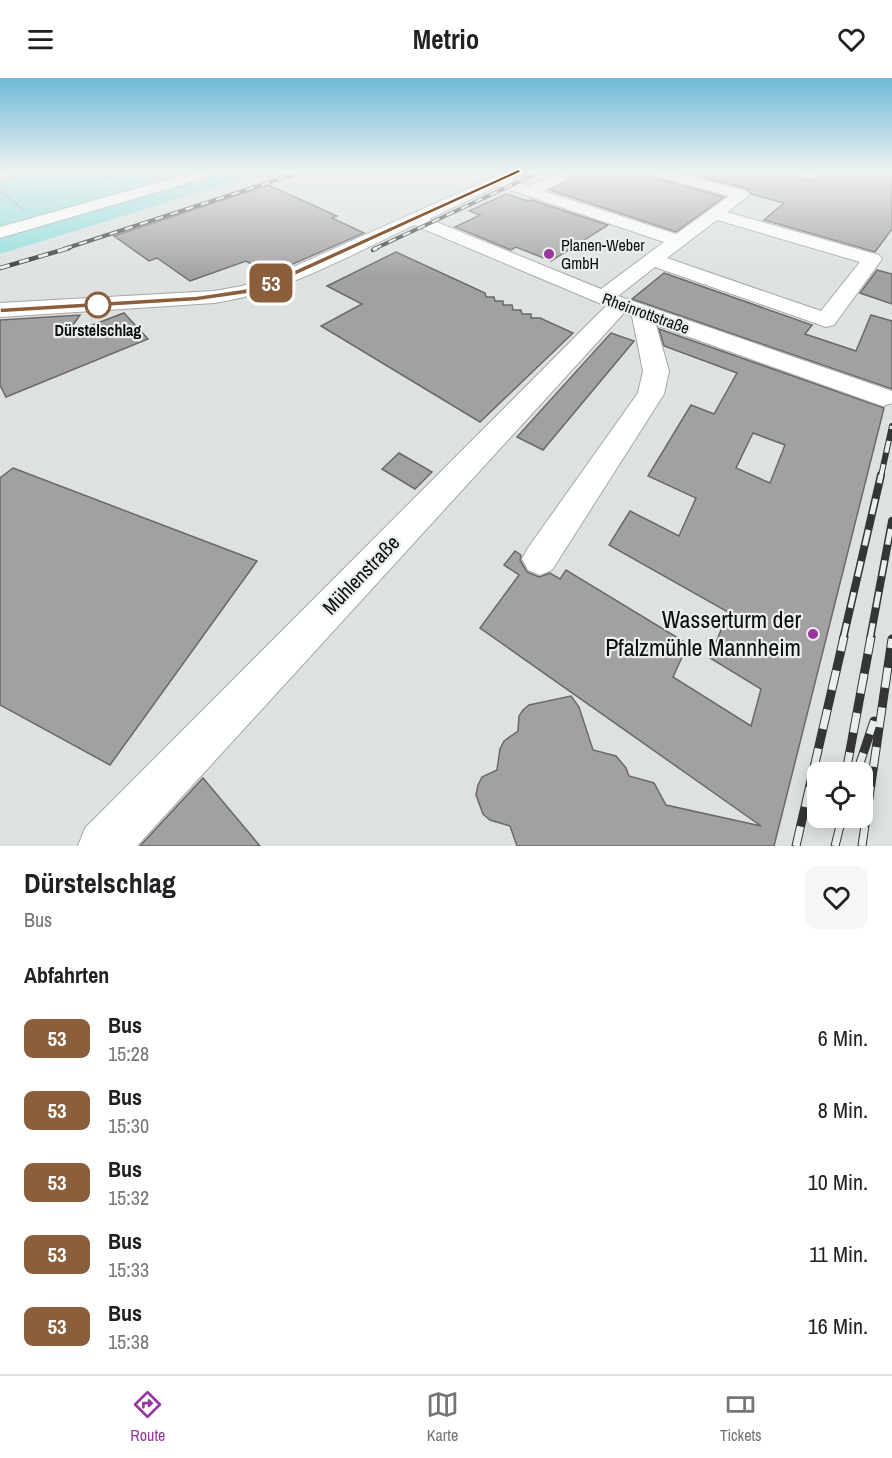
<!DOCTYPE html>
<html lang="de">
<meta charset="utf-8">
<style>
body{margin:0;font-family:"Archivo Narrow",sans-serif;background:#f6f6f6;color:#202124;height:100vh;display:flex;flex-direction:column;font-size:22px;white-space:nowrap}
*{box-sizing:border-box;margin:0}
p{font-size:20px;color:#757577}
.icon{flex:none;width:33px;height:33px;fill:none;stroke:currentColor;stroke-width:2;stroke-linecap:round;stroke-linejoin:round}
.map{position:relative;height:768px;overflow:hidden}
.sheet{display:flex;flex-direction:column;background:#fff;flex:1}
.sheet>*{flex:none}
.badge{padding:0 12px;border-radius:9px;font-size:21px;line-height:39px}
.tools{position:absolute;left:807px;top:684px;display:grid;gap:12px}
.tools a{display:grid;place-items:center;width:66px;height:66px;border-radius:12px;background:#fff;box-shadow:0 3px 15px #0003;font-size:30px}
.map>.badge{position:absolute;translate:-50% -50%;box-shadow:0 0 0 3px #fff}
h2{padding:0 24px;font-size:22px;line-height:54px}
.round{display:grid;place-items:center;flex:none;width:63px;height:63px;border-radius:12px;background:#f6f6f6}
.head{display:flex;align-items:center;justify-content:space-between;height:102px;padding:0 24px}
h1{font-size:28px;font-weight:800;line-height:45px}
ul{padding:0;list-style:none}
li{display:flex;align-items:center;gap:18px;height:72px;padding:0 24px}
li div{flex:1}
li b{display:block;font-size:22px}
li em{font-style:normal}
li .badge{min-width:66px;font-weight:700;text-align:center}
header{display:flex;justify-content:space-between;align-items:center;height:78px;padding:0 24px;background:#fff;font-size:27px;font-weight:800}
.menu{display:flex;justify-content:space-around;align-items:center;height:84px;border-top:2px solid #e0e0e0;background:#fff;font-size:16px;color:#757577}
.menu a{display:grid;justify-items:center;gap:3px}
.menu .selected{color:#98369d}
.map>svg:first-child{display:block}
.green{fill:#8ededc}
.building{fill:#a3a0a3;stroke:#6a686a;stroke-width:1.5;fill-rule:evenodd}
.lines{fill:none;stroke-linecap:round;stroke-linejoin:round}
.minor-casing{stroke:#a3a8a7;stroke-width:2}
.path{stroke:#747777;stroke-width:2;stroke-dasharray:1 2;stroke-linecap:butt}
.minor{fill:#fff;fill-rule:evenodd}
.rail-far4-casing{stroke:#343636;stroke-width:4}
.rail-far3-casing{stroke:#343636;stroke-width:4.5}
.rail-far2-casing{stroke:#343636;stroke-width:6}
.rail-far1-casing{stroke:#343636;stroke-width:8}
.rail-casing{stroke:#343636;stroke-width:9}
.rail-far4{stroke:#eaeeee;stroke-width:2;stroke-dasharray:8;stroke-linecap:butt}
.rail-far3{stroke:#eaeeee;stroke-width:3;stroke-dasharray:10;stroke-linecap:butt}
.rail-far2{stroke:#eaeeee;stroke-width:4;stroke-dasharray:12;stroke-linecap:butt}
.rail-far1{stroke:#eaeeee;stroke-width:5;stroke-dasharray:16;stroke-linecap:butt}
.rail{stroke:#eaeeee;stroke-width:7;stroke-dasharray:20;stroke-linecap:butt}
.line{fill:#8b5e3c;stroke:#fff;stroke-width:1.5}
.poi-dot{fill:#98369d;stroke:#eaeeee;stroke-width:2}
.stop-dot{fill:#fff;stroke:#8b5e3c;stroke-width:3}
.labels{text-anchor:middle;stroke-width:4.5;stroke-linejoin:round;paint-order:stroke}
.far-poi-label{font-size:16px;fill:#0c0e0e;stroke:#eaeeee;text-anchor:start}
.far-street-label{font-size:16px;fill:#0c0e0e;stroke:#eaeeee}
.far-stop-label{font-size:16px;font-weight:bold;fill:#0c0e0e;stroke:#eaeeee}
.street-label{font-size:20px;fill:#0c0e0e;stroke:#eaeeee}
.near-poi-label{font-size:24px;fill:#0c0e0e;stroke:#eaeeee;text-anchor:end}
</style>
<header><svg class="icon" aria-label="menu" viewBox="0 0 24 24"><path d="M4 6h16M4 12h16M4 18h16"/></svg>Metrio<svg class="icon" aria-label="heart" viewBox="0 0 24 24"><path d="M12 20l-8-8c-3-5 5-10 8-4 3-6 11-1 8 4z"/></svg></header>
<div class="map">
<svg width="892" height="768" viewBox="0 0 892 768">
<rect width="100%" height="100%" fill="#dde1e1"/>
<path class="green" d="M0,93H255L259,96L0,176Z"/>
<g class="building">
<path d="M587,93H645L648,98L724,119L676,154L550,112Z"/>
<path d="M680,93H789L792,98L809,102L831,98L835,93H892V151L875,174L764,142L784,125L751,116L748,111Z"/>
<path d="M268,107L337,138L332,140L364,155L270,196L246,183L190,203L157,180L149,183L114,158Z"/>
<path d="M506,116L528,123L531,122L608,147L551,183L516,169L511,172L455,149L480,137L469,133Z"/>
<path d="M396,174L485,215L486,219H494L495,223H503V227H512L513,232H521L522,236H531V240H540L573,255L480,344L321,248L362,226L327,208Z"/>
<path d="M877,192L892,196V226L860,215Z"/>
<path d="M664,195L812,247L805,256L856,273L871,237L892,243V311L632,221Z"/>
<path d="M124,235L148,261L6,319L0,307V242L80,237L66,257Z"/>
<path d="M659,251L884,330L774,768H517L510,748L490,742L483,736L476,717L478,707L482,699L497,692L500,671L504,663L518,653L519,638L523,632L529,627L571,618L579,629L593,672L616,678L626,690L629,698L654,705L666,727L761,748L480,550L519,497L504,487L515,473L521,477L520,482L527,494L539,499L550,495L560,501L566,492L688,566L673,599L751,648L761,611L710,580L728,534L609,467L630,433L679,458L696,420L648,398L691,327L714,336L737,295L664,268ZM753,355L785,367L770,405L736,390Z"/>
<path d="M611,255L634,263L543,372L517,359Z"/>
<path d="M399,375L432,394L415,411L382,391Z"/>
<path d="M13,390L257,483L110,687L0,627V400Z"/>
<path d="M203,700L260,768H140Z"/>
</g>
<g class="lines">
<defs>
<g id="minor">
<path d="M0,93H23L21,96L0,101Z"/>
<path d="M198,93H221L219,96L0,160V149Z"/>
<path d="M507,93H526L511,102L529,108L562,93H581L544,113L676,156L729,118L649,96L647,93H671L747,113L749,116L747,119L727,134L879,177L882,181L834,247L826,249L655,189L618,218L892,313V325L883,328L874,325L656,247L669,293L664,316L552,492L540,497L528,492L522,481L528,470L638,315L643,293L632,238L624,235L137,768H78L85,750L606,228L414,147C349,178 286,214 214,225L0,239V225L214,213L242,208L271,199ZM498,108L664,164L601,211L429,141ZM717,142L860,184L821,233L667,180Z"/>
<path d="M791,93H833L831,96L809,100L793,96Z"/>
</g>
</defs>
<use href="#minor" class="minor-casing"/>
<g class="path">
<path d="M97,93L117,105"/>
<path d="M0,113L25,133"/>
</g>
<use href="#minor" class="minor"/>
<defs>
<g id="rail-far4">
<path d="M64,171L304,93"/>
<path d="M374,171L542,93"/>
</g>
<g id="rail-far3">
<path d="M373,172L377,170"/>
<path d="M0,190L69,170"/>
</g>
<path id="rail-far2" d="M881,398L892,348"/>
<g id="rail-far1">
<path d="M843,561L881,397"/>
<path d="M870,561L892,443"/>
</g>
<g id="rail">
<path d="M846,694L871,559"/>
<path d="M857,694L874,643"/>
<path d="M796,768L844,559"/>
<path d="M835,768L842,740"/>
<path d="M862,768L892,561"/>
</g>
</defs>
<use href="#rail-far4" class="rail-far4-casing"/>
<use href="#rail-far3" class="rail-far3-casing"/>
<use href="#rail-far2" class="rail-far2-casing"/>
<use href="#rail-far1" class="rail-far1-casing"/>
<use href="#rail" class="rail-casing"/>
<use href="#rail-far4" class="rail-far4"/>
<use href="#rail-far3" class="rail-far3"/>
<use href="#rail-far2" class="rail-far2"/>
<use href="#rail-far1" class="rail-far1"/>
<use href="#rail" class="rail"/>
</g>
<linearGradient id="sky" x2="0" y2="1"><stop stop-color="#6fb9d7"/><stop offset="0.47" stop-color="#f0f2f2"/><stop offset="1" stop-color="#f0f2f2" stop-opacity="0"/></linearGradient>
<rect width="892" height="200" fill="url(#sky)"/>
<path class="line" d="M519,91L521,94L281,204L246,216L197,223L0,235V230L197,218L244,211L275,201Z"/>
<g class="poi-dot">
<circle cx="549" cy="176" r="6"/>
<circle cx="813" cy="556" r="6"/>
</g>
<circle class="stop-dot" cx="98" cy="227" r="12"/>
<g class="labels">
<g class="far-poi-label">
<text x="561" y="173">Planen-Weber<tspan x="561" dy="18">GmbH</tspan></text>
</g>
<g class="far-street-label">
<text transform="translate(646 235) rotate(20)" y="6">Rheinrottstraße</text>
</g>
<g class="far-stop-label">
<text x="98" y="258">Dürstelschlag</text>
</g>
<g class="street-label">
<text transform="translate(361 497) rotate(-46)" y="7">Mühlenstraße</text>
</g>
<g class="near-poi-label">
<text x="801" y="550">Wasserturm der<tspan x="801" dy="28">Pfalzmühle Mannheim</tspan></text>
</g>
</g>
</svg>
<div class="tools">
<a><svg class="icon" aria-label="locate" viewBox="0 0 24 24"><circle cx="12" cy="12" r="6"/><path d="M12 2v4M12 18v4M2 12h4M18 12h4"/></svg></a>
</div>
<b class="badge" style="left:271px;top:205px;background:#8b5e3c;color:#fff">53</b>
</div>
<section class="sheet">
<div class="head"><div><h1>Dürstelschlag</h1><p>Bus</p></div><a class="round"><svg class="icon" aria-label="heart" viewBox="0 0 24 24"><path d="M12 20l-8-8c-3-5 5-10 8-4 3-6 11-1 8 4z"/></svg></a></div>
<h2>Abfahrten</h2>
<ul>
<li><span class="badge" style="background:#8b5e3c;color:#fff">53</span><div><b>Bus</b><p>15:28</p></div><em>6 Min.</em></li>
<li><span class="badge" style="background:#8b5e3c;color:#fff">53</span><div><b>Bus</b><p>15:30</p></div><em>8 Min.</em></li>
<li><span class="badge" style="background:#8b5e3c;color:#fff">53</span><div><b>Bus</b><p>15:32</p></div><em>10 Min.</em></li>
<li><span class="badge" style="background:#8b5e3c;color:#fff">53</span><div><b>Bus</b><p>15:33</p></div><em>11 Min.</em></li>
<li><span class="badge" style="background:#8b5e3c;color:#fff">53</span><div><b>Bus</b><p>15:38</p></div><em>16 Min.</em></li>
</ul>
</section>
<nav class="menu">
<a class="selected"><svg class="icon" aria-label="directions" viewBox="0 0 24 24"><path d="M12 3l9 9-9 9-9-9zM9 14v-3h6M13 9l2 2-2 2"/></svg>Route</a>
<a><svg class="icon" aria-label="map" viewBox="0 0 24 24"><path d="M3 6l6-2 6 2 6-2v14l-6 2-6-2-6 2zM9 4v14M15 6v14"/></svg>Karte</a>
<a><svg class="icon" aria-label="tickets" viewBox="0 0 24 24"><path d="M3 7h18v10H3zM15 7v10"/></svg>Tickets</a>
</nav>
